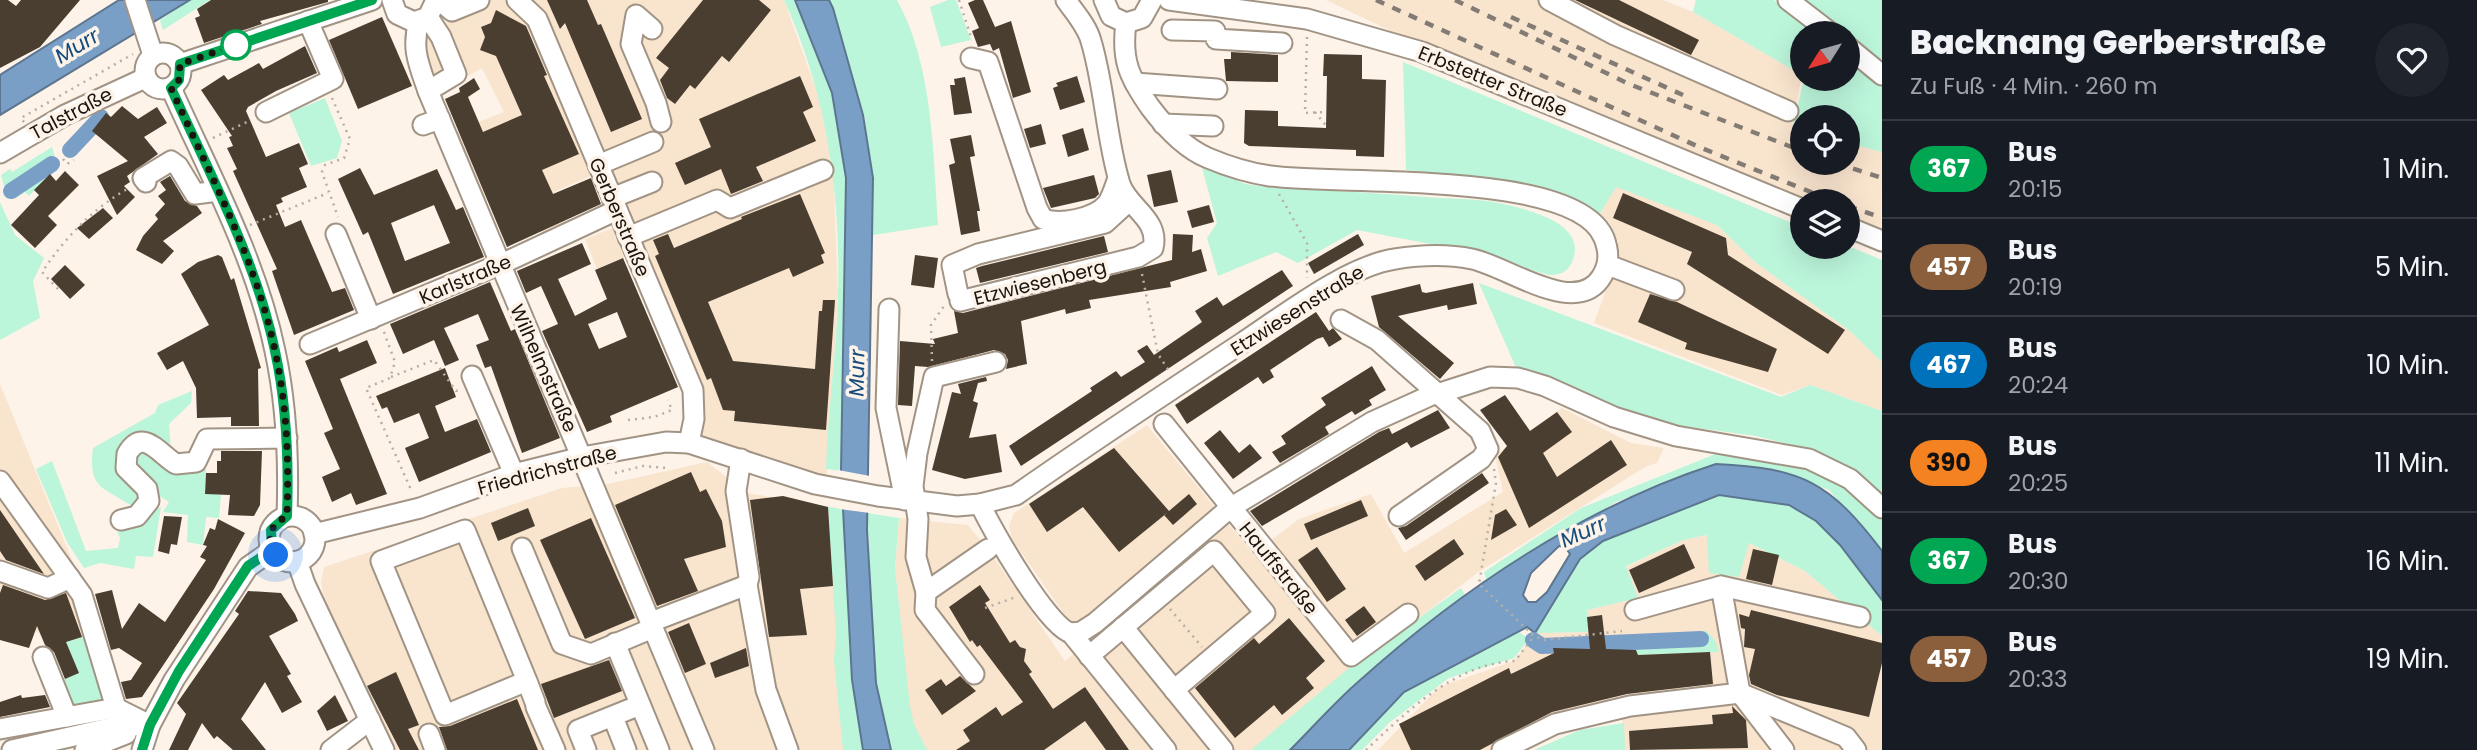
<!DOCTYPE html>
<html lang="de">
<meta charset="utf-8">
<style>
body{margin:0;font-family:Poppins,sans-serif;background:#20242c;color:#f1f3f6;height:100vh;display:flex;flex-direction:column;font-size:26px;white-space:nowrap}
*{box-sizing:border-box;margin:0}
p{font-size:23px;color:#9ea1a6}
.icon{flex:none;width:38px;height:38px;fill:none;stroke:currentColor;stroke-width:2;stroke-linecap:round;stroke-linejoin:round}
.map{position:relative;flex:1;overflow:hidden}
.side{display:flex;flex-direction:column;background:#171b24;width:595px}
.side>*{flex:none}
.badge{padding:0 14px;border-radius:23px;font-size:24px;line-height:46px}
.needle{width:46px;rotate:233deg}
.fabs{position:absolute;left:1790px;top:21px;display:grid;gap:14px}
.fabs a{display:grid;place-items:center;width:70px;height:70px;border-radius:50%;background:#171b24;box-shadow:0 7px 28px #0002;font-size:35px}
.you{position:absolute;width:35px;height:35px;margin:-18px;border:5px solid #fff;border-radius:50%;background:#1a73e8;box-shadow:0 0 0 10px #1a73e833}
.map>.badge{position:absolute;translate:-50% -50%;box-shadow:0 0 0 4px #fff}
.round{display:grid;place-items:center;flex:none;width:74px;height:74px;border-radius:37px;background:#20242c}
.overview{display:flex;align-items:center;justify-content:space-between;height:119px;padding:0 28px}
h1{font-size:33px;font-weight:800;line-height:52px}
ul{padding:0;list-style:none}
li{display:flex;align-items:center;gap:21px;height:98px;padding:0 28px;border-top:2px solid #363941}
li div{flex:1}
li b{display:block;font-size:26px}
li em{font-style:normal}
li .badge{min-width:77px;font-weight:700;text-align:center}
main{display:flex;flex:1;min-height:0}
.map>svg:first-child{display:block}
.built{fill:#f9e4ce}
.green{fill:#bbf5da}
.water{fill:#7a9fc7;stroke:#5d7690;stroke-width:2;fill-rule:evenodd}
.pier{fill:#fdf3e9}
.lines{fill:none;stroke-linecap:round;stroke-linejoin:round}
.canal{stroke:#7a9fc7;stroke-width:16}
.building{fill:#4a3e30;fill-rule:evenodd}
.minor-casing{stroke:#a29485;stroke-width:23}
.path{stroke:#b7afa6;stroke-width:2.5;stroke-dasharray:2 5;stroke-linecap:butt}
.minor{stroke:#fff;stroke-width:19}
.rail{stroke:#837c74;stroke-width:4.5;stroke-dasharray:9 9;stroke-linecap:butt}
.line-casing{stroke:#fff;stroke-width:16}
.line{stroke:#00a651;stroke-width:10}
.walk{stroke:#1a150f;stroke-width:7;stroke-dasharray:0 12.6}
.stop-dot{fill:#fff;stroke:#00a651;stroke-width:3.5}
.labels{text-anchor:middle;stroke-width:7;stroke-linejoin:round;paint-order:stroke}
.street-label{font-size:19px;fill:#1a150f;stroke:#fdf3e9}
.water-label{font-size:21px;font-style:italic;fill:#144c7e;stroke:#fdf3e9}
</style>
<main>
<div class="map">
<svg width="1882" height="750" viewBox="0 0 1882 750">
<rect width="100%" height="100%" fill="#fdf3e9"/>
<g class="built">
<path d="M446,0H784L818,95L833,166L838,294L826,484L706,444L635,252L597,269L585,239L623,224L600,172L554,192L568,225L542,236L520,185L484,199L456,131L504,112L482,68L438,93L424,52L426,27L453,21Z"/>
<path d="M1326,0H1663L1693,12L1802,75L1792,128L1802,131V163H1848V143L1882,152L1881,232L1848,219V201H1805L1393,32Z"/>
<path d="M1616,186L1717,225L1755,262L1850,331L1882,362V411L1810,385L1782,395L1594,323L1617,260L1618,242L1609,222L1599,215Z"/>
<path d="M0,384L83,587L88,636L65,642L8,622L0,624Z"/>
<path d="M1562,408L1631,443L1664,448L1657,463L1645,467L1477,573L1320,695L1264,750H922L889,697L906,686L895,568L899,518L968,525L988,549L1065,661L1085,644L1012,539L1009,526L1014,513L1147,425L1253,554L1299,519L1371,494L1404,553L1503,492L1495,455Z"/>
<path d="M707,462L747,493L843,509L852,680L863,750H392L324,598L321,582L324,567L562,488L608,484Z"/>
<path d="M1708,535L1739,577L1748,543L1805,571L1882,636V750H1624L1621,705L1493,750H1378L1439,687L1514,661L1535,633L1588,632L1587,610L1638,598L1626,567L1683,540Z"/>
</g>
<g class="green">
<path d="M190,0H210L163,30L160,20Z"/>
<path d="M784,0H795L832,93L846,178L841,471L826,469C828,412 836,355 838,298C841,195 827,94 784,0Z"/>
<path d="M829,0H897C933,65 933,152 938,225L873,235V178L864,115Z"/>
<path d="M948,0H956L971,40L941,47L930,7Z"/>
<path d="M1696,0H1774L1815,33H1802V75L1693,12Z"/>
<path d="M1799,0H1882V64L1848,38V33H1842Z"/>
<path d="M1848,59L1882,87V152L1848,143V117H1802V131L1792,129L1804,79H1848Z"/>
<path d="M1403,62L1802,227V247L1848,246L1882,260V362L1850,331L1755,262L1717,225L1616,187L1599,215C1541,176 1473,177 1406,170Z"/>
<path d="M325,98L342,141L337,158L311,166L289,113Z"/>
<path d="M52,147L58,167L29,196L25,192L15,199L4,186L1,175L10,169L12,172Z"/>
<path d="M1201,164L1245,184L1267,187C1324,190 1381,193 1439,198C1459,199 1482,199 1503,204C1531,210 1591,225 1571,264C1566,273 1559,275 1549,275L1463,250L1357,230L1298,263L1276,252L1218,276L1207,238L1217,223Z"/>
<path d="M0,202L15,235L44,258L33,281L40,318L0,340Z"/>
<path d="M1479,283L1781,397L1810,385L1882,411V497L1857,474L1817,451L1756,436L1661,423L1517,370Z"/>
<path d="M192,391L191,403L169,424L171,453C160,437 151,428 129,435C103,457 127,478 143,496L133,507C104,486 88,491 93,448L155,413L158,405Z"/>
<path d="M146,449L174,472L206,469L205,493L221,495L219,518L206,517L203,545L187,542L188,515L163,512L169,502L158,495L133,466L135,454Z"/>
<path d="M1728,449L1806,467L1845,488L1882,520V551L1829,490L1777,470L1716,464L1616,502L1487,582L1484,572L1581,508Z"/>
<path d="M52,461L86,551L118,548L120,538L116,529L148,519L153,511L161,507L153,557L136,556L134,569L100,563L84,568L67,542L36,469Z"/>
<path d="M1719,495L1789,505L1816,521L1840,545L1882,600V636L1805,571L1749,543L1739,577L1709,573L1707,535L1683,540L1626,566L1638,598L1587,610L1588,632L1535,633L1580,559L1603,541Z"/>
<path d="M828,507L843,509L852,680L863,750H843L834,660L836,635Z"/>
<path d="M867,513L899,518L895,568L910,707L914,724L927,750H891L876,683Z"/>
<path d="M1461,588L1465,595L1358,682L1290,750H1251L1349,668Z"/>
<path d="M1706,631L1715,640L1719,652L1638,655L1635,650L1545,649L1544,641Z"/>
<path d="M1519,632L1529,639L1514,658L1449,678L1390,722L1362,750H1349L1404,692Z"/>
<path d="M88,636L109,703L70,710L60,687L63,680L78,673L65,642Z"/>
<path d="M1624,723L1625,750H1534L1580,730Z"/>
</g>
<g class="water">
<path d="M190,0L0,115V75L119,0Z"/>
<path d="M795,0H829L833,8L863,115L873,178L867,530L876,683L891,750H863L852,680L841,471L846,178L832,93Z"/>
<path d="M1716,464C1802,468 1830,482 1882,551V600L1840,545L1816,521L1789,505L1719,495L1603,541L1580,559L1535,633L1527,627L1404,692L1349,750H1290C1313,727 1334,703 1358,682C1460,590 1585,506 1716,464ZM1559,546L1565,547L1570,554L1547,592L1536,602H1528L1523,595L1531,573Z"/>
</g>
<path class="pier" d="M838,470L870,476V513L839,509Z"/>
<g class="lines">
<g class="canal">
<path d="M70,150L101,117"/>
<path d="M11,191L52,164"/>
<path d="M1533,640L1542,646L1701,639"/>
</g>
</g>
<g class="building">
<path d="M0,0H8L16,6L21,0H80L40,47L0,68Z"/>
<path d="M211,0H328V2L260,21L262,24L204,43L195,18L200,16L197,9Z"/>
<path d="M547,0H587L598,25L601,24L642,119L611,132L565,23L560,29Z"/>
<path d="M703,0H759L771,10L729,62L722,56L695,89L690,85L675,104L667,98L660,80L669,68L656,58Z"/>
<path d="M975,0H983L995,27L1011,21L1031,92L1013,98L999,48L993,51L990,44L978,47L972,31L979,28L968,3Z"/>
<path d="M1575,0H1619L1699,40L1691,55Z"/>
<path d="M496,10L526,26L547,75L544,76L579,154L542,170L553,194L591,178L601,204L507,247L445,99L460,92L459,88L474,78L480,89L468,97L483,132L522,115L496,56L480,50L485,37L481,27L491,23Z"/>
<path d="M382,17L412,86L358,109L329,40Z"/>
<path d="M305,46L317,73L276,91L248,107L246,111L266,157L299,143L308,164L299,168L307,187L281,198L283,202L276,205L285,227L301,220L332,292L345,288L354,310L294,335L272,271L277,269L233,171L237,169L227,148L233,146L229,137L232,136L201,90L224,75L228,80L259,63L263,69Z"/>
<path d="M1231,52L1278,55V82L1226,81L1224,59H1231Z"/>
<path d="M1324,54L1362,55V79L1386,80L1384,157L1356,156V150L1249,146L1244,143L1245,110L1278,111V126L1326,128L1327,76H1323Z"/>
<path d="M800,76L813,107L803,112L816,141L756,167L763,181L731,194L721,169L685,185L675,163L711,147L699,119Z"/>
<path d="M1077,76L1085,102L1060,110L1053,88L1058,86L1056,83Z"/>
<path d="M965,77L972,113L954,115L950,85H955L954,79Z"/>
<path d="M122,106L138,119L157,107L167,123L144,137L158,154L127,176L130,182L124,186L135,197L117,215L97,176L128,161L92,131L106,113L111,117Z"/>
<path d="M1041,124L1046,144L1030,148L1024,129Z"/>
<path d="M1083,128L1089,150L1068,157L1062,135Z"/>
<path d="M971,135L975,156L970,157L980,211H977L980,231L961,235L949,165L955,163L950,139Z"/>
<path d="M360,168L374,195L437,169L456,210L463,207L484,257L393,294L368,232L363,235L338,179ZM434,205L450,243L405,261L391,223Z"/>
<path d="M1171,170L1178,202L1154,207L1147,175Z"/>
<path d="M65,171L79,185L48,216L57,225L35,248L11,225L39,195L34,190L50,174L56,181Z"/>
<path d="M1094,175L1099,194L1095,198L1051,208L1043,188Z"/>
<path d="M170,176L185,201L197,206L202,213L163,241L174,251L162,264L136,250L143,236L158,219L155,215L165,204L158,196L166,190L160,182Z"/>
<path d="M1623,193L1726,238L1728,255L1845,330L1828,354L1687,264L1692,252L1613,218Z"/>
<path d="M800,194L825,253L821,255L824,263L793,277L789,268L708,302L733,361L815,369L819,311H822L823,300H835L826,430L734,421L735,411L723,410L711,378L707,380L655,256L659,254L653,240L668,234L674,248L742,219L741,217Z"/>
<path d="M1209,205L1214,222L1192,228L1187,211Z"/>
<path d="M103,208L113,218L89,239L77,228Z"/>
<path d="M1173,234L1193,235L1192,252L1201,249L1207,271L1170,282L1171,287L1089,300L1091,308L1066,314L1065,309L1021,321L1027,364L1006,369L1008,360L1005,354L994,350L928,367L915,366L912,406L898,405L900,341L935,344L933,339L958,333L954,311L963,313L1172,260Z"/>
<path d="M1358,234L1364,245L1314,274L1308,263Z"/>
<path d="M1104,236L1108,252L980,283L976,268L982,266Z"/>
<path d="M582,243L591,264L558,279L575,316L607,299L595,270L623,258L678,387L610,416L612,422L587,432L542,331L558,324L541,286L526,293L517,271ZM617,312L627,337L599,349L588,324Z"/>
<path d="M218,255L222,257L231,280L234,278L261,368L258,369L259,426H231V417L197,418L196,388L183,361L167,370L157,353L209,325L181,274L198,262Z"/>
<path d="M915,255L938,258L934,288L911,285Z"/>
<path d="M65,265L85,285L70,299L51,279Z"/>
<path d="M1282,270L1293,286L1021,466L1009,446L1092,391L1090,388L1116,371L1121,377L1145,362L1137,351L1147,345L1154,355L1202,322L1195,311L1217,297L1223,306Z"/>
<path d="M490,282L511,331L515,329L560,438L522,453L491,366L485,368L476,345L489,340L478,314L444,328L459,360L445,366L434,340L403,354L390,324Z"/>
<path d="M1473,283L1477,304L1448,310L1447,305L1398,316L1454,363L1440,379L1379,327L1371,296L1420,284L1422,292L1426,293Z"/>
<path d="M1650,294L1677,302L1777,349L1768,372L1685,349L1687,343L1638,322Z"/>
<path d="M1316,312L1329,331L1333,328L1342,339L1329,347L1323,337L1317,339L1270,370L1274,377L1263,384L1258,377L1187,424L1175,405Z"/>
<path d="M367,340L377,363L340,379L387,494L356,505L351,493L332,502L322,477L340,469L324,433L333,429L305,361L337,347L339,352Z"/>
<path d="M1372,366L1386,390L1369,400L1372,405L1355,415L1352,411L1325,427L1329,434L1280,463L1272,452L1286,444L1281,436L1326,405L1321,398Z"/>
<path d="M445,368L456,397L435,406L445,432L477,419L491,452L419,482L405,448L429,438L419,413L394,423L387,407L382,409L376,396Z"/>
<path d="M986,377L987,381L978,383L973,401L978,403L969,438L996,434L1002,472L965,479L932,470L952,392L961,394L958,384Z"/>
<path d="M1505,395L1530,431L1557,412L1572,432L1543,453L1557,477L1611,440L1627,465L1529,528L1498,457L1507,446L1480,410Z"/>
<path d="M1438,410L1450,428L1411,448L1407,442L1262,526L1250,511L1379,432L1389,428L1392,434Z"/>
<path d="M1220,430L1239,453L1250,444L1262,458L1233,479L1204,443Z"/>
<path d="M1114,448L1169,511L1189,494L1197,504L1173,525L1164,515L1167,513L1119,552L1083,507L1047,532L1029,504Z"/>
<path d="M221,451H262L260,505L254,516L228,515L230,495L205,494L206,473H217V461H221Z"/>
<path d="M691,472L700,492L706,489L722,521L726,547L684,559L698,591L657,606L615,505Z"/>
<path d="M1482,473L1489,483L1406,540L1398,528L1406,526Z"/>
<path d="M783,496L828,507L833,586L800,589L807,635L769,637L750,500Z"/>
<path d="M1361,500L1368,516L1311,540L1304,524Z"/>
<path d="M528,508L535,526L498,541L491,523Z"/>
<path d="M1506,509L1517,525L1491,540L1495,515Z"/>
<path d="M0,510L44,574L6,560L0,551Z"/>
<path d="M164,516L182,517L177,545L171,544L169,554L158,551Z"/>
<path d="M591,518L635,618L585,639L540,540Z"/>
<path d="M218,519L245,533L214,589L142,697L126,699L121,682L131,680L142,663L119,648L111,650L95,594L112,590L122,629L139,603L165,622L206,560L200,557L207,546L203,545L210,528L215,530Z"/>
<path d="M1454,539L1464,554L1425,581L1415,566Z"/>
<path d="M1684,544L1695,568L1639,593L1629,570Z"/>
<path d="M1317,547L1346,589L1327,602L1298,560Z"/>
<path d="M1753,549L1779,555L1772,585L1746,579Z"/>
<path d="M3,585L45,600L66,593L82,637L66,642L79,673L65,679L54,652L45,645L37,626L29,648L0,640V593Z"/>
<path d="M980,585L990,600L985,603L1010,643L1015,640L1020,647L1026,649L1024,661L1032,672L1029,674L1053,709L1085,687L1129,750H1106L1085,721L1044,750H956L970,741L963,730L996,707L1002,716L1023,702L980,645L977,647L972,640L970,642L949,607Z"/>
<path d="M248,591L281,593L295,614L298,621L269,636L291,674L287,676L302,702L282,713L265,682L241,719L266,750H233L217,736L214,739L202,723L188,750H169L186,714L177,703L239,614L235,611Z"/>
<path d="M1364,606L1376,622L1357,636L1345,620Z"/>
<path d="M1751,610L1882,643V663L1869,717L1777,695L1751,684L1749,675L1755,649L1744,647L1745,629L1741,628L1739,614L1749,617Z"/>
<path d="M1602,615L1606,649L1636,650L1638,655L1710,652L1713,684L1627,694L1552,712L1480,750H1411L1399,724L1509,668L1511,674L1554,653L1553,648L1590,649L1587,617Z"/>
<path d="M1289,618L1325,661L1306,678L1314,688L1282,715L1274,705L1235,738L1195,688L1254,638L1259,644Z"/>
<path d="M689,623L706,664L685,673L668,632Z"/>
<path d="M746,648L749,666L715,678L710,663Z"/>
<path d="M609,660L622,691L554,718L541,684Z"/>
<path d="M396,672L419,725L408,729L419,750H400L367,686Z"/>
<path d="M960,676L976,691L942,715L925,690L941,679L946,686Z"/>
<path d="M21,695L22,698L45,695L50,707L0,717V702Z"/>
<path d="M335,695L348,721L327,731L317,711Z"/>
<path d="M517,699L538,750H447L439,727L450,726Z"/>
<path d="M1732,706L1746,720L1748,748L1630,750L1629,731L1713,724L1712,715L1733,713Z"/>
</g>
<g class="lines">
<defs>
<g id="minor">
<path d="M135,0L153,55"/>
<path d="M392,0L397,14L414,22L428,17L436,0"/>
<path d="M517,0L537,19L693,390L694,419L689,443"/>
<path d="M1104,0L1111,16L1126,23L1142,18L1152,0"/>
<path d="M1169,0L1307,19L1422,52L1802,209"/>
<path d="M1549,0L1615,35L1788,111"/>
<path d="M1788,0L1831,33"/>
<path d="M436,4H444L452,11L479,0"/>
<path d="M428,17L441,37L456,74L428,91"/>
<path d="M419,22C411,48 419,65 428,91L704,750"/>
<path d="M652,29L636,15L631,44L656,103L661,122"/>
<path d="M1172,30L1215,31L1216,39L1282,43"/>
<path d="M1848,47L1882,75"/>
<circle cx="163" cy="71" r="18"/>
<path d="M971,58L988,62L1037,208L1043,219C1060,225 1094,219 1107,204C1112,197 1115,186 1118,178"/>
<path d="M180,64L372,0"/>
<path d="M1135,83L1217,89"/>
<path d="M171,88C209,173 256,259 275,351C287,406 289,460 287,516"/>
<path d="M266,112L333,79L308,21"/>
<path d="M1163,124L1213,126"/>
<path d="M423,125L440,119"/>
<path d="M0,153L65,115L145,78"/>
<path d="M598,165L653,142"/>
<path d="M146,182L143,178L171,161L178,166L195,194L218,191"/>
<path d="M612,198L652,182"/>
<path d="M1848,227L1882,241"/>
<path d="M336,234L371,319"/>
<path d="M628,237L717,200L730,208L823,170"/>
<path d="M1608,265L1674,290"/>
<path d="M958,294L952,265L978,254L1105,223L1128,202"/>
<path d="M960,301L1138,257L1153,248C1160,219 1128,208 1120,184C1106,138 1105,88 1091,41C1087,26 1075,13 1066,0"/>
<path d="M889,309L886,408L905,500"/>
<path d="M1341,320L1377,340L1480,431L1488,449L1481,459L1399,516"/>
<path d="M310,344L510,260L617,210"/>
<path d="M472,376L514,474"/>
<path d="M1437,394L1490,377L1518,378L1545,386L1614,417L1676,436L1809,459L1850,479L1882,508"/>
<path d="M1164,424L1351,656L1408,614"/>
<path d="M0,481L82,595L116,708"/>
<path d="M980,504C991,528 1048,628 1071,633L1166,750"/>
<circle cx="292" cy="539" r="23"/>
<path d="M121,520L137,516L149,501L147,489L126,468L127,454C143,426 160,455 176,464L196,462L207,439L287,438"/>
<path d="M314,534L420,508L514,474L582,457L666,442L689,443L815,484L878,496L957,506L980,504L1016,495C1090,443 1166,393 1242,343C1283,316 1347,266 1395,259C1420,255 1447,254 1472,259C1507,266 1577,319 1602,276C1610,263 1609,251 1604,238C1576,169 1339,186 1270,176C1249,173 1227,166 1208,158C1184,148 1165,127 1150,107C1129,77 1121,60 1126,23"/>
<path d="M522,548L562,644L591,654L653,628"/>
<path d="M988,549L926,592L916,557L918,519L913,486L917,453L934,377L996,362"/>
<path d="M297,561L305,584L384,750"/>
<path d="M0,571L48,588L70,578"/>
<path d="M747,585L766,690L788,750"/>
<path d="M1721,586L1740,693L1784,750"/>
<path d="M926,592L925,610L974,674"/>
<path d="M1635,610L1721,586L1860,617"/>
<path d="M651,622L747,585L749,577L736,491L741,459"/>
<path d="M1123,627L1223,750"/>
<path d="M1071,633L1081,632L1095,623L1230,508L1372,422L1436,393"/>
<path d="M615,643L659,750"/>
<path d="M1089,656L1214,551L1265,613L1174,690"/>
<path d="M43,657L67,717"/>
<path d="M527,681L445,715L381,561L465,530L527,681L535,702"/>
<path d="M536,707L555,750"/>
<path d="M613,717L626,750"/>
<path d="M0,729L116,708L150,725"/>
<path d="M429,734L435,750"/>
<path d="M12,750L114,727L149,725"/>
<path d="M85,750L126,734"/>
<path d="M142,750L150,725L174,680L248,567L272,550"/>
<path d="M331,750L370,720"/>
<path d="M586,750L578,730L640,705"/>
<path d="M1502,750L1555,724L1630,706L1740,693L1846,737L1856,750"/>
</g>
</defs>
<use href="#minor" class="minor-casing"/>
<g class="path">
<path d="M959,0L972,40"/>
<path d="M1307,37L1305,113L1326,112"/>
<path d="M332,98L350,139L344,158L325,165L322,172L338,217"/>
<path d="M1315,112L1328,128"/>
<path d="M24,122L21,118L133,54"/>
<path d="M213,138L251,120"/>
<path d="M63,159L67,164L74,160"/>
<path d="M1279,194L1307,243V278"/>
<path d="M250,225L328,193"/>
<path d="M1142,274L1158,354L1169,371"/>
<path d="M58,289L42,272C66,237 92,209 129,188"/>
<path d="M384,332L395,362L390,378L366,388L412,492"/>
<path d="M932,361L931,325L944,306"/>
<path d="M391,377L434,360L456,391L459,390"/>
<path d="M628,420L654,417L672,410L668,400"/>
<path d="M1494,469L1496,483L1479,584L1534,636L1544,640L1622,631"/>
<path d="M615,473L643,466L667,468"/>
<path d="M985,608L1016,597"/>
<path d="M1170,609L1202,647"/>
<path d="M1366,750C1406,712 1456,663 1515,661L1534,636"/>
</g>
<use href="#minor" class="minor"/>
<g class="rail">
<path d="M1376,0L1699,147L1833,201"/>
<path d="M1455,0L1629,84L1802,151"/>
<path d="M1511,17L1683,95"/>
<path d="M1836,163L1882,178"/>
<path d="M1848,206L1882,218"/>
</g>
</g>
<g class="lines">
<defs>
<path id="line" d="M142,750L150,725L179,671L248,566L272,550L271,530L287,516C289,460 287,406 275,351C256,259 209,173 171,88L179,80L180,64L372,0"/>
</defs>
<use href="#line" class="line-casing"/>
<use href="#line" class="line"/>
<path class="walk" d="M236,45L180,64L179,80L171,88C209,173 256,259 275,351C287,406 289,460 287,516L275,524L269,536L276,555"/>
</g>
<circle class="stop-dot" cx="236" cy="45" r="14"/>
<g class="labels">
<g class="street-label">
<text transform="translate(1493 81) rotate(22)" y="7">Erbstetter Straße</text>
<text transform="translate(71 113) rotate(-28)" y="7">Talstraße</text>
<text transform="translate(620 217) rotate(67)" y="7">Gerberstraße</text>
<text transform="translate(465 279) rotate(-23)" y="7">Karlstraße</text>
<text transform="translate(1040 282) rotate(-14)" y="7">Etzwiesenberg</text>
<text transform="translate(1297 310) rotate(-32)" y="7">Etzwiesenstraße</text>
<text transform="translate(544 368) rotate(66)" y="7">Wilhelmstraße</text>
<text transform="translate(547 470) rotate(-15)" y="7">Friedrichstraße</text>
<text transform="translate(1279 568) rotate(51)" y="7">Hauffstraße</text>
</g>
<g class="water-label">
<text transform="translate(77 46) rotate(-31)" y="7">Murr</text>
<text transform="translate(857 373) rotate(-89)" y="7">Murr</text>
<text transform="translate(1583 532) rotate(-24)" y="7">Murr</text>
</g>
</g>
</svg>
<div class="fabs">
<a><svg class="needle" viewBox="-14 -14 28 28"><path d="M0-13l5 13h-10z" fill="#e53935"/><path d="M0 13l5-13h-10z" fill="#9ea1a6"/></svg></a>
<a><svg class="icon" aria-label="locate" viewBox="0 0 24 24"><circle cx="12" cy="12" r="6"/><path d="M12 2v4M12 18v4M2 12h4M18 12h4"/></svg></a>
<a><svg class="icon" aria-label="layers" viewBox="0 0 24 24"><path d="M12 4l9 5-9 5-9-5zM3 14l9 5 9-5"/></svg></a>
</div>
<div class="you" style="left:276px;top:555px"></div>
</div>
<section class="side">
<div class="overview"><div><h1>Backnang Gerberstraße</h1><p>Zu Fuß · 4 Min. · 260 m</p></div><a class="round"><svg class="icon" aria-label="heart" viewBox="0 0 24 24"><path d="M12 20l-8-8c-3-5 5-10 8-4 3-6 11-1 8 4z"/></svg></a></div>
<ul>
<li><span class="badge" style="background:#00a651;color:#fff">367</span><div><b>Bus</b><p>20:15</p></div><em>1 Min.</em></li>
<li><span class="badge" style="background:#8b5e3c;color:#fff">457</span><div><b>Bus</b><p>20:19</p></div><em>5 Min.</em></li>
<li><span class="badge" style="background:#0072bc;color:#fff">467</span><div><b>Bus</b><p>20:24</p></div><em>10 Min.</em></li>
<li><span class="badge" style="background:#f58220;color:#111">390</span><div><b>Bus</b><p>20:25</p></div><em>11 Min.</em></li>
<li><span class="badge" style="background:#00a651;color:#fff">367</span><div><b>Bus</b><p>20:30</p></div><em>16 Min.</em></li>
<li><span class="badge" style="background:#8b5e3c;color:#fff">457</span><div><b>Bus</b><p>20:33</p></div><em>19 Min.</em></li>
</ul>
</section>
</main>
